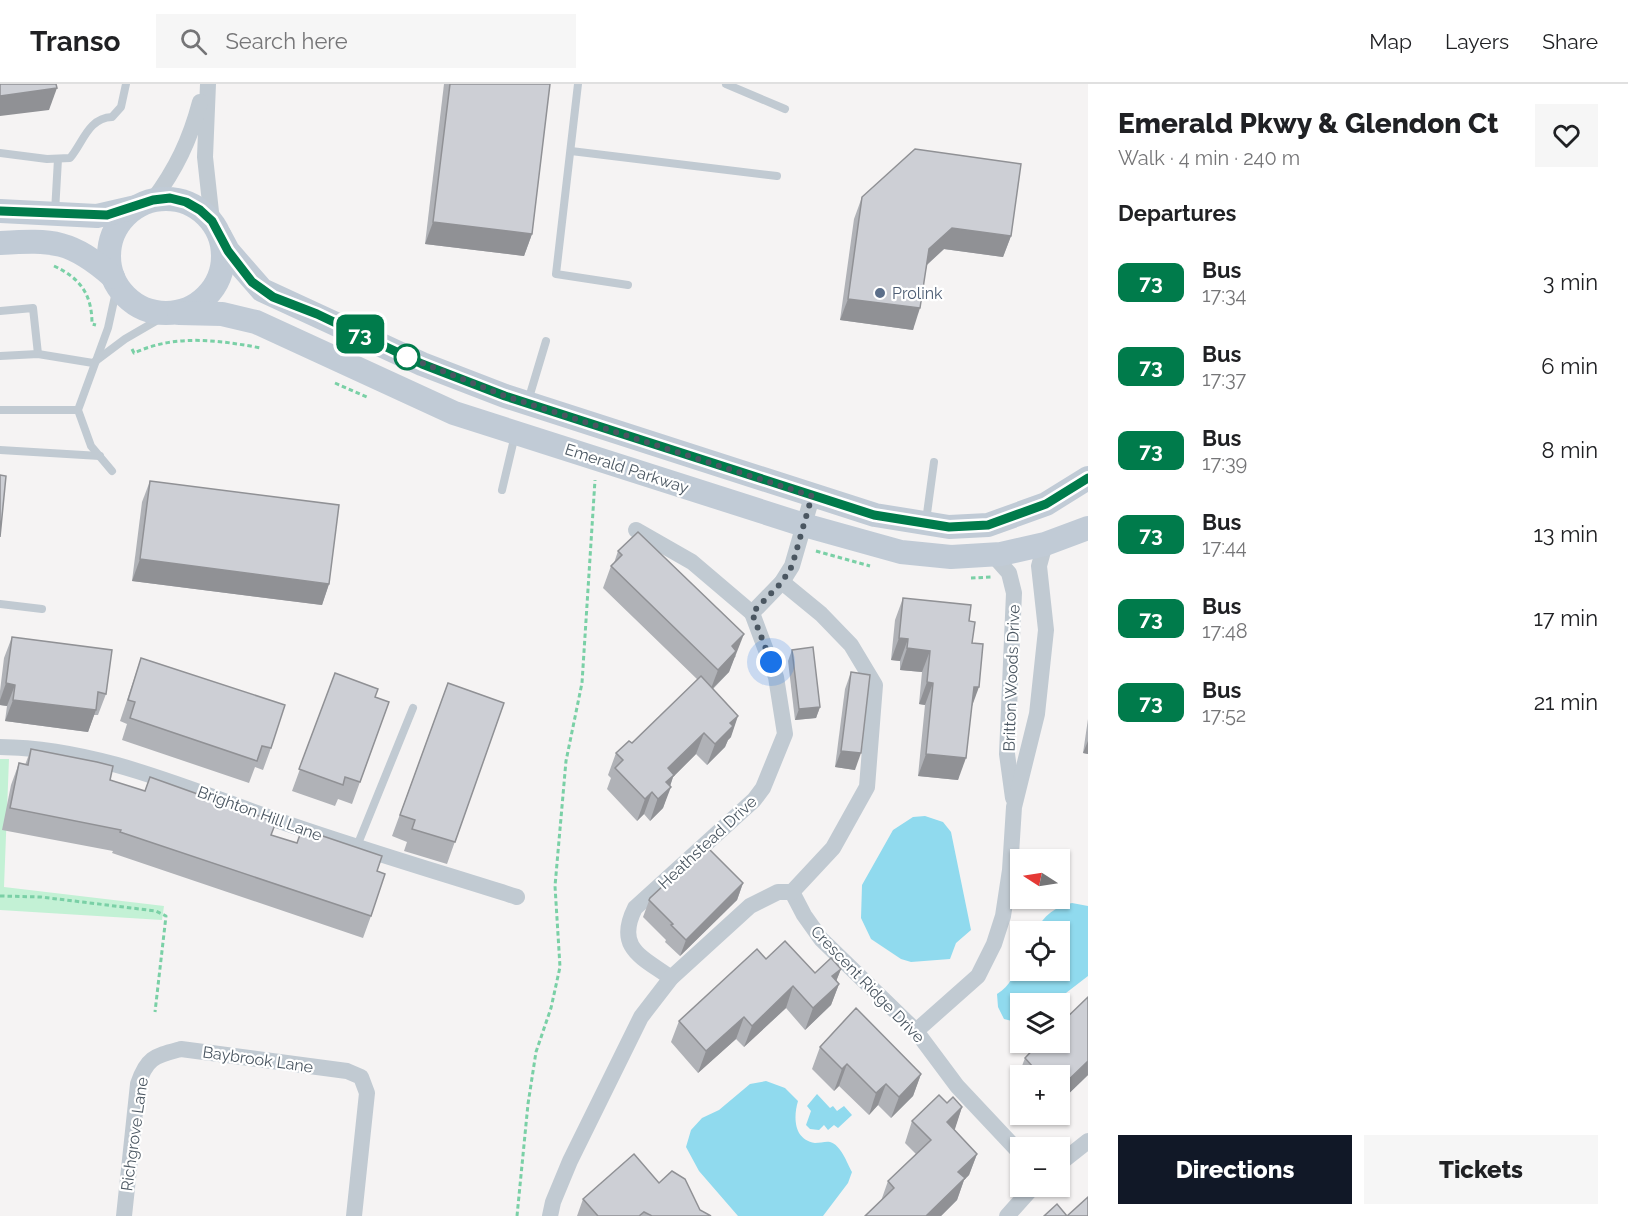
<!DOCTYPE html>
<meta charset="utf-8">
<style>
body{margin:0;font-family:Raleway,sans-serif;background:#f6f6f6;color:#202124;height:100vh;display:flex;flex-direction:column;font-size:22px;white-space:nowrap}
*{box-sizing:border-box;margin:0}
p{font-size:20px;color:#757577}
.icon{flex:none;width:33px;height:33px;fill:none;stroke:currentColor;stroke-width:2;stroke-linecap:round;stroke-linejoin:round}
.map{position:relative;flex:1;overflow:hidden}
.sheet{display:flex;flex-direction:column;background:#fff;width:540px}
.sheet>*{flex:none}
.badge{padding:0 12px;border-radius:9px;font-size:21px;line-height:39px}
.needle{width:39px;rotate:282deg}
.buttons{position:absolute;left:1010px;top:765px;display:grid;gap:12px}
.buttons a{display:grid;place-items:center;width:60px;height:60px;border-radius:0px;background:#fff;box-shadow:0 2px 4px #0004;font-size:30px}
.you{position:absolute;width:30px;height:30px;margin:-15px;border:4px solid #fff;border-radius:50%;background:#1a73e8;box-shadow:0 0 0 9px #1a73e833}
.map>.badge{position:absolute;translate:-50% -50%;box-shadow:0 0 0 3px #fff}
h2{padding:0 30px;font-size:22px;line-height:54px}
.round{display:grid;place-items:center;flex:none;width:63px;height:63px;border-radius:0px;background:#f6f6f6}
.summary{display:flex;align-items:center;justify-content:space-between;height:102px;padding:0 30px}
h1{font-size:28px;font-weight:800;line-height:45px}
.primary-button{display:flex;gap:12px;margin-top:auto;padding:12px 30px}
.primary-button a{flex:1;height:69px;border-radius:0px;background:#111827;color:#fff;font-size:24px;font-weight:800;line-height:69px;text-align:center}
.primary-button a+a{background:#f6f6f6;color:#202124}
ul{padding:0;list-style:none}
li{display:flex;align-items:center;gap:18px;height:84px;padding:0 30px}
li div{flex:1}
li b{display:block;font-size:22px}
li em{font-style:normal}
li .badge{min-width:66px;font-weight:700;text-align:center}
header{display:flex;align-items:center;gap:36px;box-sizing:border-box;height:84px;padding:0 30px;background:#fff;border-bottom:2px solid #e0e0e0}
header strong{font-size:28px}
nav{display:flex;gap:33px;margin-inline-start:auto;font-size:21px}
.search{width:420px;height:54px;background:#f6f6f6;display:flex;align-items:center;gap:15px;box-sizing:border-box;padding:0 21px;border-radius:0px;color:#757577;font-size:22px}
main{display:flex;flex:1;min-height:0}
.map>svg:first-child{display:block}
.green{fill:#c3f1d5}
.water{fill:#90daee}
.lines{fill:none;stroke-linecap:round;stroke-linejoin:round}
.path{stroke:#7ad0a6;stroke-width:3;stroke-dasharray:4.5 3;stroke-linecap:butt}
.service{stroke:#c1cad2;stroke-width:8}
.minor{stroke:#c1cad2;stroke-width:16}
.secondary{stroke:#c1cbd6;stroke-width:24}
.wall{fill:#b0b2b7}
.shaded-wall{fill:#909195}
.building{fill:#cdcfd5;stroke:#909195;stroke-width:1.5}
.line-casing{stroke:#fff;stroke-width:14}
.line{stroke:#007b4b;stroke-width:9}
.walk{stroke:#4a5661;stroke-width:6;stroke-dasharray:0 10.8}
.service-dot{fill:#5c6f8a;stroke:#fff;stroke-width:2}
.stop-dot{fill:#fff;stroke:#007b4b;stroke-width:3}
.labels{text-anchor:middle;stroke-width:4.5;stroke-linejoin:round;paint-order:stroke}
.service-label{font-size:16px;fill:#4e5e75;stroke:#fff;text-anchor:start}
.street-label{font-size:16px;fill:#4a5661;stroke:#fff}
</style>
<header>
<strong>Transo</strong>
<div class="search"><svg class="icon" aria-label="search" viewBox="0 0 24 24"><circle cx="10" cy="10" r="6"/><path d="M15 15l6 6"/></svg>Search here</div>
<nav><a>Map</a><a>Layers</a><a>Share</a></nav>
</header>
<main>
<div class="map">
<svg width="1088" height="1132" viewBox="0 0 1088 1132">
<rect width="100%" height="100%" fill="#f5f3f3"/>
<path class="green" d="M0,675H9L4,803L164,822L162,836L0,826Z"/>
<g class="water">
<path d="M925,732L943,738L951,748L971,846L956,859L950,875L911,878L901,875L871,855L861,834L862,801L893,746L913,733Z"/>
<path d="M1072,819L1088,822V892L1053,919L1020,920V939L1004,935L998,923L997,910C1013,900 1015,887 1020,871V886H1059V848L1036,847C1043,832 1056,822 1072,819Z"/>
<path d="M766,997L785,1004L798,1017C793,1034 794,1056 815,1059C820,1059 826,1057 830,1058C841,1061 847,1079 852,1088L848,1099L823,1132H738L699,1087L686,1063L691,1046L702,1034L719,1026L750,1000Z"/>
<path d="M817,1010L830,1024L833,1022L837,1027L844,1022L852,1031L838,1044L834,1041L828,1046L824,1041L819,1046L810,1045L806,1041L811,1027L807,1022Z"/>
</g>
<g class="lines">
<g class="path">
<path d="M54,182C80,194 92,210 92,240L96,241"/>
<path d="M132,265L134,269C176,250 217,256 261,264"/>
<path d="M335,299L367,313"/>
<path d="M816,467L870,482"/>
<path d="M971,494L992,493"/>
<path d="M0,812L41,813L156,827L166,832L155,928"/>
<path d="M517,1132L528,1020L536,968L551,924L560,883L555,802L566,677L582,599L595,396"/>
</g>
<g class="service">
<path d="M578,0L556,190L628,201"/>
<path d="M726,0L785,25"/>
<path d="M571,67L777,92"/>
<path d="M0,69L47,75L70,74C83,59 88,34 112,33L121,23L126,0"/>
<path d="M55,128L58,75"/>
<path d="M0,227L33,224L38,270"/>
<path d="M0,272L38,270L93,279L125,255L168,230"/>
<path d="M528,317L546,257"/>
<path d="M0,326H78"/>
<path d="M0,366L100,372"/>
<path d="M112,387L91,362L78,326L108,244L117,203"/>
<path d="M502,406L515,351"/>
<path d="M926,437L934,378"/>
<path d="M0,520L42,525"/>
<path d="M357,762L413,624"/>
</g>
<g class="minor">
<path d="M208,0L205,73L212,137"/>
<path d="M153,116C176,85 190,56 200,18"/>
<path d="M636,446L692,478L752,529"/>
<path d="M993,471L1009,489L1014,509L1007,670L1013,714"/>
<path d="M0,663C101,664 194,708 288,740C364,766 441,789 517,813"/>
<path d="M792,808L804,831L821,855L916,947L957,1002L1020,1069"/>
<path d="M671,894C642,873 615,864 635,824L754,716L763,704L785,650L776,593L752,529L782,498L792,482L812,413"/>
<path d="M916,947L978,892L994,860L1003,832L1010,786L1014,723L1037,630L1046,546L1039,482L1045,460"/>
<path d="M1059,1080L1088,1057"/>
<path d="M124,1132L138,1000C147,973 155,972 181,965L347,987L361,993L367,1009L354,1132"/>
<path d="M550,1132L553,1118L570,1077L641,933L671,894L750,822L778,808H792L833,764L867,703L875,601L851,561L821,530L782,498"/>
<path d="M1007,1132L1034,1102"/>
</g>
<g class="secondary">
<circle cx="166" cy="172" r="57"/>
<path d="M0,127L97,132L136,123"/>
<path d="M220,152L228,167L262,206L422,280L505,312L875,431L949,443L988,441L1046,420L1088,394"/>
<path d="M0,159C54,156 71,156 113,193"/>
<path d="M179,229L222,230L256,238L454,329L804,441L901,468L951,473L1001,470L1045,460L1088,444"/>
</g>
</g>
<g class="wall">
<path d="M444,0H550L532,150L524,172L425,160Z"/>
<path d="M862,113L1011,152L1003,173L944,165L927,181L913,246L840,236L854,135Z"/>
<path d="M150,397L329,500L322,521L132,497L142,418Z"/>
<path d="M618,467L736,572L734,574L729,588L713,605L731,653L728,656L725,663L707,681L696,670L673,693L663,724L650,737L644,730L637,737L607,705L611,694L608,691L616,669L632,659L698,596L603,504L611,482L614,479Z"/>
<path d="M903,514L969,537L972,559L971,624L958,696L918,692L925,621L919,620L922,588L900,586V577L891,576L895,536Z"/>
<path d="M12,553L106,610L98,631H94L88,648L5,637L7,622L0,621V607L4,574Z"/>
<path d="M792,566L820,623L816,634L795,636L788,577Z"/>
<path d="M141,574L271,664L263,686L255,683L249,699L122,656L127,640L120,637Z"/>
<path d="M851,588L855,686L835,683L845,605Z"/>
<path d="M335,589L375,613L389,618L352,720L338,715L335,722L292,707Z"/>
<path d="M448,599L504,619L447,780L404,767L407,758L392,752Z"/>
<path d="M1088,635V670L1083,669Z"/>
<path d="M31,665L110,696L377,787L371,832L363,854L112,769L113,767L2,746L11,701L19,679L25,681Z"/>
<path d="M743,799L737,816L680,872L665,858L666,856L643,833L650,814Z"/>
<path d="M766,875L815,889L841,885L836,897L839,900L831,921L805,946L786,924L744,963L736,955L698,989L671,958L679,937Z"/>
<path d="M820,963L921,990L913,1012L891,1034L878,1021L869,1031L839,1002L834,1007L812,985Z"/>
<path d="M1025,974L1088,991L1059,1019V992H1020V999L1017,995Z"/>
<path d="M947,1019L962,1023L954,1046L977,1070L969,1091L964,1096L957,1116L941,1132H865L881,1117L888,1097L916,1070L905,1059L912,1037Z"/>
<path d="M659,1099L700,1126L711,1132H577L583,1115Z"/>
</g>
<g class="shaded-wall">
<path d="M57,4L49,26L0,32V12Z"/>
<path d="M433,138L532,150L524,172L425,160Z"/>
<path d="M952,144L1011,152L1003,173L944,165L921,186L929,165Z"/>
<path d="M848,215L920,224L913,246L840,236Z"/>
<path d="M140,475L329,500L322,521L132,497Z"/>
<path d="M744,550L729,588L710,607L718,586L732,562Z"/>
<path d="M899,554L908,555L900,577L891,576Z"/>
<path d="M907,564L930,567L922,588L900,586Z"/>
<path d="M927,598L933,599L925,621L919,620Z"/>
<path d="M6,599L15,601L7,622L0,621V616Z"/>
<path d="M974,603H979L971,625Z"/>
<path d="M13,616L96,626L88,648L5,637Z"/>
<path d="M820,623L816,634L795,636L799,625Z"/>
<path d="M738,632L731,653L728,656L725,663L707,681L715,660L730,639Z"/>
<path d="M704,649L696,670L673,693L669,705L671,703L663,724L650,737L668,684Z"/>
<path d="M1088,657V670L1083,669Z"/>
<path d="M841,667L861,669L855,686L835,683Z"/>
<path d="M926,670L966,674L958,696L918,692Z"/>
<path d="M652,708L644,730L637,737L645,715Z"/>
<path d="M743,799L737,816L680,872L686,856Z"/>
<path d="M841,885L833,905L839,900L831,921L805,946L813,924L832,892Z"/>
<path d="M793,902L786,924L744,963L752,942Z"/>
<path d="M744,933L736,955L698,989L706,967Z"/>
<path d="M1088,977V991L1059,1019V1005Z"/>
<path d="M847,980L839,1002L834,1007L842,985Z"/>
<path d="M921,990L913,1012L891,1034L899,1013Z"/>
<path d="M886,1000L878,1021L869,1031L876,1009Z"/>
<path d="M962,1023L955,1045L939,1060L947,1038Z"/>
<path d="M977,1070L969,1091L964,1096L957,1116L941,1132H926L958,1088Z"/>
</g>
<g class="building">
<path d="M0,0H56L57,4L0,12Z"/>
<path d="M450,0H550L532,150L433,138Z"/>
<path d="M915,65L1021,80L1011,152L952,144L929,165L920,224L848,215L862,113Z"/>
<path d="M0,391L6,392L0,453Z"/>
<path d="M150,397L339,421L329,500L140,475Z"/>
<path d="M638,448L744,550L732,562L736,567L718,586L611,482L622,471L618,467Z"/>
<path d="M903,514L971,521L969,537L975,538L972,559L983,560L979,603H974L966,674L926,670L933,599L927,598L930,567L907,564L908,555L899,554Z"/>
<path d="M12,553L112,566L106,610L98,608L96,626L13,616L15,601L6,599Z"/>
<path d="M813,563L820,623L799,625L792,566Z"/>
<path d="M141,574L285,621L271,664L262,662L257,677L130,634L135,618L128,616Z"/>
<path d="M851,588L870,591L861,669L841,667Z"/>
<path d="M335,589L378,605L375,613L389,618L360,698L345,693L343,701L299,685Z"/>
<path d="M701,592L738,632L730,639L733,642L715,660L704,649L668,684L674,691L666,698L671,703L658,715L652,708L645,715L615,684L623,676L616,669L629,657L632,659Z"/>
<path d="M448,599L504,619L455,758L412,745L415,736L400,731Z"/>
<path d="M31,665L97,678L113,682L110,696L145,707L150,693L276,738L271,751L297,759L302,745L382,772L377,787L385,790L371,832L120,748L121,746L10,724L19,679L28,681Z"/>
<path d="M706,762L743,799L686,856L671,841L673,840L649,816L650,814Z"/>
<path d="M785,857L815,889L831,874L841,885L832,892L839,900L813,924L793,902L752,942L744,933L706,967L679,937L757,865L766,875Z"/>
<path d="M1088,913V977L1059,1005V992H1041L1025,974L1040,958H1059V941Z"/>
<path d="M856,924L921,990L899,1013L886,1000L876,1009L847,980L842,985L820,963Z"/>
<path d="M939,1011L947,1019L953,1013L962,1023L947,1038L977,1070L958,1088L965,1094L926,1132H865L894,1104L888,1097L931,1056L912,1037Z"/>
<path d="M634,1070L659,1099L672,1087L685,1095L700,1126L711,1132H652L644,1128L639,1132H598L583,1115Z"/>
<path d="M1088,1113V1132H1044L1057,1120L1067,1132Z"/>
</g>
<g class="lines">
<defs>
<path id="line" d="M0,127L107,131L153,116L170,114L186,118L200,126L212,137L228,167L252,198L273,213L317,230L422,280L505,312L874,431L949,443L988,441L1046,420L1088,394"/>
</defs>
<use href="#line" class="line-casing"/>
<use href="#line" class="line"/>
<path class="walk" d="M407,273L405,272L505,312L812,412L792,482L782,498L752,529L771,578"/>
</g>
<circle class="service-dot" cx="880" cy="209" r="6"/>
<circle class="stop-dot" cx="407" cy="273" r="12"/>
<g class="labels">
<g class="service-label">
<text x="892" y="215">Prolink</text>
</g>
<g class="street-label">
<text transform="translate(627 384) rotate(18)" y="6">Emerald Parkway</text>
<text transform="translate(1011 594) rotate(-88)" y="6">Britton Woods Drive</text>
<text transform="translate(260 729) rotate(20)" y="6">Brighton Hill Lane</text>
<text transform="translate(707 758) rotate(-43)" y="6">Heathstead Drive</text>
<text transform="translate(868 900) rotate(46)" y="6">Crescent Ridge Drive</text>
<text transform="translate(258 975) rotate(8)" y="6">Baybrook Lane</text>
<text transform="translate(134 1050) rotate(-82)" y="6">Richgrove Lane</text>
</g>
</g>
</svg>
<div class="buttons">
<a><svg class="needle" viewBox="-14 -14 28 28"><path d="M0-13l5 13h-10z" fill="#e53935"/><path d="M0 13l5-13h-10z" fill="#757577"/></svg></a>
<a><svg class="icon" aria-label="locate" viewBox="0 0 24 24"><circle cx="12" cy="12" r="6"/><path d="M12 2v4M12 18v4M2 12h4M18 12h4"/></svg></a>
<a><svg class="icon" aria-label="layers" viewBox="0 0 24 24"><path d="M12 4l9 5-9 5-9-5zM3 14l9 5 9-5"/></svg></a>
<a>+</a>
<a>−</a>
</div>
<div class="you" style="left:771px;top:578px"></div>
<b class="badge" style="left:360px;top:250px;background:#007b4b;color:#fff">73</b>
</div>
<section class="sheet">
<div class="summary"><div><h1>Emerald Pkwy &amp; Glendon Ct</h1><p>Walk · 4 min · 240 m</p></div><a class="round"><svg class="icon" aria-label="heart" viewBox="0 0 24 24"><path d="M12 20l-8-8c-3-5 5-10 8-4 3-6 11-1 8 4z"/></svg></a></div>
<h2>Departures</h2>
<ul>
<li><span class="badge" style="background:#007b4b;color:#fff">73</span><div><b>Bus</b><p>17:34</p></div><em>3 min</em></li>
<li><span class="badge" style="background:#007b4b;color:#fff">73</span><div><b>Bus</b><p>17:37</p></div><em>6 min</em></li>
<li><span class="badge" style="background:#007b4b;color:#fff">73</span><div><b>Bus</b><p>17:39</p></div><em>8 min</em></li>
<li><span class="badge" style="background:#007b4b;color:#fff">73</span><div><b>Bus</b><p>17:44</p></div><em>13 min</em></li>
<li><span class="badge" style="background:#007b4b;color:#fff">73</span><div><b>Bus</b><p>17:48</p></div><em>17 min</em></li>
<li><span class="badge" style="background:#007b4b;color:#fff">73</span><div><b>Bus</b><p>17:52</p></div><em>21 min</em></li>
</ul>
<div class="primary-button"><a>Directions</a><a>Tickets</a></div>
</section>
</main>
